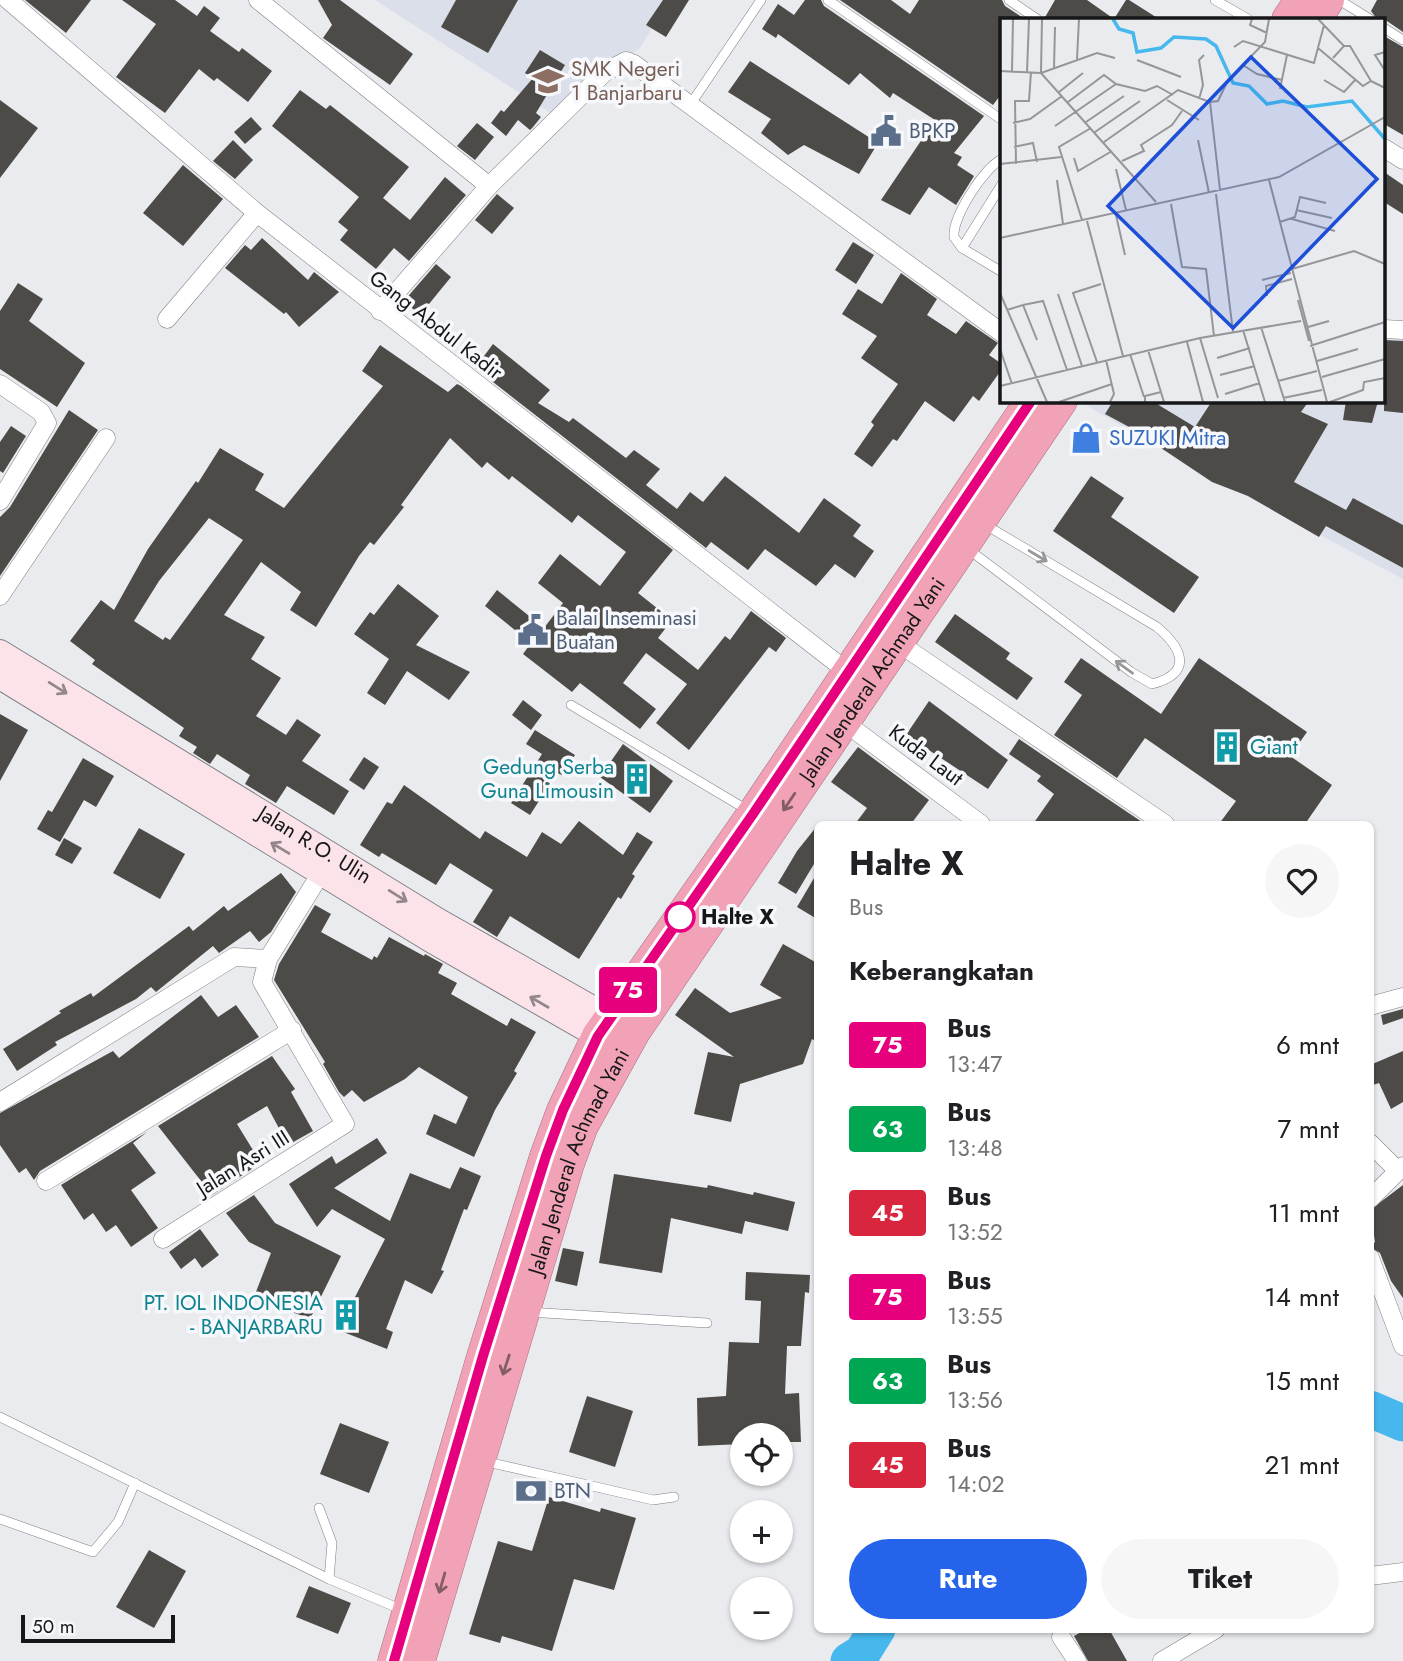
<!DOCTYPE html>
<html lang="id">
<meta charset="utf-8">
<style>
body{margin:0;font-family:Jost,sans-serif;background:#f6f6f6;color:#202124;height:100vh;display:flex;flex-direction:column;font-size:26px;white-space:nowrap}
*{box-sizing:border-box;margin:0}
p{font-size:23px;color:#757577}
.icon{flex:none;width:38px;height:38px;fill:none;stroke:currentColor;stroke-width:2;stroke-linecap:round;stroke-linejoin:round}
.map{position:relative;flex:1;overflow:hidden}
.side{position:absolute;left:814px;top:821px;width:560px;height:812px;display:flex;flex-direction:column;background:#fff;border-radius:10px;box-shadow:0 2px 5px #0004}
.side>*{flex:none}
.badge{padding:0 14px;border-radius:5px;font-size:24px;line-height:46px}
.controls{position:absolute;left:730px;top:1423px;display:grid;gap:14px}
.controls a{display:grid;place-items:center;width:63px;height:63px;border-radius:50%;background:#fff;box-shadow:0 2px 5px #0004;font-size:35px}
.scale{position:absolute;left:21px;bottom:18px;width:154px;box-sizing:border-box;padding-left:7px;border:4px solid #161718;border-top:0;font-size:19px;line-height:24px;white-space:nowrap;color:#161718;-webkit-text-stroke:5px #f7f8fc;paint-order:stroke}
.map>.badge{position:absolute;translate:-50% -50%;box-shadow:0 0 0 4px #fff}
h2{padding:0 35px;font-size:26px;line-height:63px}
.round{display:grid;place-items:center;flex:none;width:74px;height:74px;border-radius:37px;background:#f6f6f6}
.head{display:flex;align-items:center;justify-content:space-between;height:119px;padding:0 35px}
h1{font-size:33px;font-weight:700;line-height:52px}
.cta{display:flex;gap:14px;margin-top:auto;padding:14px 35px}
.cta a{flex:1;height:80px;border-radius:42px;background:#2563eb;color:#fff;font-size:28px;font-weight:700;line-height:80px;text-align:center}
.cta a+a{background:#f6f6f6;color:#202124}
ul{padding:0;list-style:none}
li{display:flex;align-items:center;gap:21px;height:84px;padding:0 35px}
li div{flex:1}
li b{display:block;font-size:26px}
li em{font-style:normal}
li .badge{min-width:77px;font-weight:700;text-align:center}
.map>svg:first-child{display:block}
.built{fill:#dbdfea}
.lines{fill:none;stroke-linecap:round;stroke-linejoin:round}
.river{stroke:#46b8ed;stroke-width:37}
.building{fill:#4d4b48;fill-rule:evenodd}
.lane-casing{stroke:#7e7f83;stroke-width:10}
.street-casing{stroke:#7e7f83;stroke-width:19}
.secondary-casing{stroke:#7e7f83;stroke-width:26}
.highway-casing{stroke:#a4717f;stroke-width:33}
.lane{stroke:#fff;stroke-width:9}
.street{stroke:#fff;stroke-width:18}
.secondary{stroke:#fbe3e9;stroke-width:24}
.highway{stroke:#f1a2b6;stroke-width:32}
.oneway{stroke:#969797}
.oneway2{stroke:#94878b}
.oneway3{stroke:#845c67}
.line-casing{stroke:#fff;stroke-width:16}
.line{stroke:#e6007e;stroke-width:10}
.stop-dot{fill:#fff;stroke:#e6007e;stroke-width:3.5}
.labels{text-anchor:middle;stroke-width:7;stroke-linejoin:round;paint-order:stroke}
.education-label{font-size:21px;fill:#785e54;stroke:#f7f8fc;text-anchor:start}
.service-label{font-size:21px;fill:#4e5e75;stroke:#f7f8fc;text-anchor:start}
.street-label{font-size:21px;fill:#161718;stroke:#f7f8fc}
.shop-label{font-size:21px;fill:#366cbe;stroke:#f7f8fc;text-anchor:start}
.culture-label{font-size:21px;fill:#0d838f;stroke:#f7f8fc;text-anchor:end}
.stop-label{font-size:21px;font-weight:bold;fill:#161718;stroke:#f7f8fc;text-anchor:start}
.inset-river{fill:none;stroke:#46b8ed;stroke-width:3.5}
.inset-road{fill:none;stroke:#959699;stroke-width:2}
.view{fill:#1d4ed8;fill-opacity:0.15;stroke:#1d4ed8;stroke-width:3.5}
.inset-edge{fill:none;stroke:#161718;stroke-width:3.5}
</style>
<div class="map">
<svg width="1403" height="1661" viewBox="0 0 1403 1661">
<rect width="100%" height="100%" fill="#eaebef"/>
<g class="built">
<path d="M375,0H669L640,48L551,113Z"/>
<path d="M1384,336L1403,337V579L1208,476L1079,401H1384Z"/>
</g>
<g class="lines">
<g class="river">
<path d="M1370,1409L1403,1423"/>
<path d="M849,1661L862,1653L877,1629"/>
</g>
</g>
<g class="building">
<path d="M25,0H91L66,33Z"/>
<path d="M122,0H175L197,16L204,6L220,18L210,31L239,52L242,48L272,71L248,102L217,78L214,81L199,69L165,113L116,77L156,24Z"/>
<path d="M318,0H340L413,54L390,85L323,38L332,25Z"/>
<path d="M456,0H518L488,53L441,27Z"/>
<path d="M663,0H689L666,37L646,25Z"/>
<path d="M805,0H821L824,6L984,116L954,153L962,157L957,165L974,176L956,205L929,187L910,215L881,200L935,120L893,93L890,98L860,73L849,85L778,34L776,38L762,29L778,4L794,15Z"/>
<path d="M840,0H891L910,14L919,0H1002L1005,6L1025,19H1002V93L993,105Z"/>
<path d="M1055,0H1087L1114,19L1126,0H1129L1159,19H1044Z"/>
<path d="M1377,0H1403V32L1384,19H1377L1371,11Z"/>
<path d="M1384,36L1403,47V135L1384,124Z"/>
<path d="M540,50L565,65L536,113L541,117L533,127L530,130L518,120L506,136L491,123L501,110L504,112L533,78L525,73Z"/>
<path d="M750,61L878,143L859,174L804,145L788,155L761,133L771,119L728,92Z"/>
<path d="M300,90L326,109L330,105L409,167L383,198L410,220L445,177L466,195L409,261L394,248L376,269L340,240L348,230L338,222L359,197L272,126Z"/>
<path d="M0,100L38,128L0,178Z"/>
<path d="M251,117L262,129L245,144L234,132Z"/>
<path d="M477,123L494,137L475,160L457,146Z"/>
<path d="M233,140L253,160L235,179L213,161Z"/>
<path d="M183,165L223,199L183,246L143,213Z"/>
<path d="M1384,172L1403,185V214L1384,202Z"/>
<path d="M497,194L514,208L492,234L475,220Z"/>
<path d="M262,238L308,280L314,272L339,292L299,327L286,312L284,314L225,268L245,245L251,250Z"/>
<path d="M853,242L874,255L856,284L835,270Z"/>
<path d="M436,264L451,277L420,315L404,301Z"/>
<path d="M901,273L937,299L927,315L956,334L966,321L998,343L989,355L1002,364V369L979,401L973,396L954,422L925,401L897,441L893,439L872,467L854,454L874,425L871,422L898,384L861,358L877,336L842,314L858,289L882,304Z"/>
<path d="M18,283L43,299L29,321L85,363L57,407L0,369V311Z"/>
<path d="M1384,340L1403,341V413L1384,411Z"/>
<path d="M493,344L550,390L538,403L569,422L573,418L626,458L634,450L660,469L646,485L677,509L690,492L703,502L725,476L799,533L824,498L861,525L853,536L874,551L855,578L835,564L816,586L765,549L748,570L711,542L706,548L475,368Z"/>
<path d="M380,345L448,392L457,384L461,386L673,550L638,593L672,620L658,638L698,670L725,636L730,640L751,611L786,638L776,652L769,647L689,750L656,723L687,684L646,653L623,683L656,709L640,729L580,683L572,692L523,654L531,643L485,606L497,590L544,628L563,603L538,583L560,554L600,586L626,552L578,515L572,523L512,476L509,480L487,462L482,468L450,438L401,505L404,507L374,545L370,542L359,556L316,627L290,610L301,592L261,562L224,615L265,637L251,659L281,678L256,716L286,735L297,719L321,735L302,761L349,791L334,815L287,786L276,803L245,784L250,775L217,754L210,764L193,753L197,747L179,736L184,728L92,664L95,660L70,641L101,600L114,610L148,549L196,481L198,483L220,448L264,474L255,490L284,508L383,386L362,371ZM209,518L243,540L170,640L165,637L163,640L134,621L159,581Z"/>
<path d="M1113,401H1152L1195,427L1212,401H1309L1301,412L1328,424L1294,482L1346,510L1353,498L1403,525V568L1326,526L1319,537L1248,496L1212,482L1131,428L1105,414Z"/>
<path d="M1346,401H1378L1372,423L1343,420Z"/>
<path d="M69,410L98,430L0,576V517L10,507Z"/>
<path d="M11,426L26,436L3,473L0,471V442Z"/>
<path d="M1091,476L1124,498L1111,517L1199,577L1174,613L1053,531Z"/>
<path d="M398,584L439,616L416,645L470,672L449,700L407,671L385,705L367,693L389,659L354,634L370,612L374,615Z"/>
<path d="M955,614L1010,653L1006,659L1033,678L1017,700L935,642Z"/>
<path d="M1081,658L1161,714L1199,658L1307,732L1290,756L1332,785L1305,824H1219L1236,801L1145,738L1117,778L1054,735L1082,695L1064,682Z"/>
<path d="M523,700L542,715L531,730L512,715Z"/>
<path d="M929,701L1008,760L988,789L906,735Z"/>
<path d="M0,714L28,730L0,781Z"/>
<path d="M535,730L575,755L562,775L557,773L530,815L511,803L542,754L526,744Z"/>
<path d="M1019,739L1041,754L1145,824H1033L1054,794L1037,781L1041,776L1009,754Z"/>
<path d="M623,744L673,781L650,813L600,777Z"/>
<path d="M858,747L929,800L911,824H855L867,808L831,782Z"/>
<path d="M364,757L379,767L364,790L349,780Z"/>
<path d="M83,758L114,776L96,807L84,800L60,842L37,829L48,810L52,812Z"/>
<path d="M404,785L480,839L485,831L527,857L542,832L561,844L579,821L623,855L637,832L653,842L632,874L635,876L621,899L618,897L579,959L510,916L497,937L473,922L493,890L450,863L436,885L382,853L379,857L360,845L387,802L392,804Z"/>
<path d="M817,826V859L796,894L778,883L797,851Z"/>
<path d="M139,828L185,854L160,899L113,873Z"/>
<path d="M64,838L82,848L72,864L55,855Z"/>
<path d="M281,873L296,892L271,932L259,942L250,931L219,953L213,946L156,992L151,987L136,999L55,1042L57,1045L17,1071L3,1049L61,1013L59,1011L91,993L93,997L189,926L193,931L224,906L228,911Z"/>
<path d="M817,873V919L797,907Z"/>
<path d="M315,905L331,914L321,932L372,960L374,956L377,958L389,937L424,956L425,954L443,964L438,973L457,983L451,994L507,1026L511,1018L536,1032L514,1071L517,1073L495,1110L474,1157L426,1134L434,1114L456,1124L468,1097L419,1067L405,1079L364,1102L352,1090L344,1097L339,1092L323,1064L325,1062L274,980L279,964Z"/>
<path d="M783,944L817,963V1042L812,1039L803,1064L740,1084L731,1122L694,1114L708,1052L734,1057L675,1015L695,988L730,1013L782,998L760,985Z"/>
<path d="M201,995L218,1017L236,1005L259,1037L40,1171L34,1180L26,1168L19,1173L0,1145V1113L113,1051L119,1058Z"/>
<path d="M1403,1009V1018L1383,1025L1381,1015Z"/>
<path d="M1403,1051V1102L1391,1109L1379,1083L1370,1086V1065Z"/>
<path d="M272,1056L295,1089L291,1092L313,1131L288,1145L267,1106L237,1124L261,1163L212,1195L158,1126Z"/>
<path d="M147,1132L133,1143L156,1173L131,1190L158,1228L131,1247L116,1225L106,1232L93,1213L84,1220L61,1185Z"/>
<path d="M377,1138L387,1153L334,1188L390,1221L410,1173L450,1189L460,1167L481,1176L467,1210L464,1209L441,1270L444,1271L432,1294L405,1280L386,1329L393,1332L387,1349L338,1330L385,1239L332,1209L317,1227L289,1184L332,1156L336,1164Z"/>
<path d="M614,1174L707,1188L708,1185L753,1195L754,1192L795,1202L788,1231L745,1221L742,1234L671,1218L662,1273L599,1263Z"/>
<path d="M1403,1185V1298L1391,1281L1380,1253L1370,1247L1375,1242L1370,1210Z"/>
<path d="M254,1195L275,1223L341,1256L310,1319L254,1297L271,1253L249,1242L226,1213Z"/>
<path d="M200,1229L219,1255L202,1268L195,1258L181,1269L169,1252Z"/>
<path d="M563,1248L584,1252L577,1286L555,1281Z"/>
<path d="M746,1272L810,1275L809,1293L805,1292L801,1346H787L785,1394L799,1393L801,1442H780V1435H742V1444L698,1446L697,1398L726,1396L729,1342L759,1343L761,1301L745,1300Z"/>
<path d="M587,1396L633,1411L615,1467L569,1452Z"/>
<path d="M340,1423L389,1442L369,1493L320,1474Z"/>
<path d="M549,1497L600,1512L601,1508L636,1518L614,1590L574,1579L552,1651L502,1636L500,1643L469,1634L498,1541L532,1551Z"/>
<path d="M149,1550L186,1571L154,1628L116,1607Z"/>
<path d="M309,1586L351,1603L338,1634L296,1617Z"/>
<path d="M1087,1629H1109L1127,1661H1088L1074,1636Z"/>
</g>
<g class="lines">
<defs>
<g id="lane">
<path d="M828,0L1002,120"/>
<path d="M1009,0L1037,19"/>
<path d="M1215,0L1248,19"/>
<path d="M1339,0L1370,19"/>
<path d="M1384,28L1403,40"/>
<path d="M690,105L761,0"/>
<path d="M1002,184L962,248L1002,272"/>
<path d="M962,248L954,237C952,217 984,168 1002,159"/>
<path d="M968,549L1131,672L1152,684C1194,673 1182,648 1157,627L984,524"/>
<path d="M571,705L749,811"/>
<path d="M528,1312L707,1323"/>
<path d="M0,1417L329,1579L405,1611"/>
<path d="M483,1461L653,1500L674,1497"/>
<path d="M319,1508L332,1543L329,1579"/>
<path d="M0,1519L93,1552L118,1522L135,1483"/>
</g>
<g id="street">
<path d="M8,0L257,213L848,672"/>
<path d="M258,0L489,186L605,72L626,61L634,64L1002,333"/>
<path d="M1384,148L1403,160"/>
<path d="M380,311L489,186"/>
<path d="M167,319L257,213"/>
<path d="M1384,329L1403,330"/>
<path d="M0,384L41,412L47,423L0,501"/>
<path d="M0,596L106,438"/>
<path d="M897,642L1165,824"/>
<path d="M844,722L981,824"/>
<path d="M1370,1006L1403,997"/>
<path d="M0,1102L234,957L268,959"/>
<path d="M1370,1143L1397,1170"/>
<path d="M46,1181L292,1030"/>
<path d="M1370,1199L1403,1166"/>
<path d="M163,1239L345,1124L262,982L268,959L321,873"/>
<path d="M1370,1258L1403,1346"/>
<path d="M1370,1576L1403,1572"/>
<path d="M1061,1637L1077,1661"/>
<path d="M1162,1661L1216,1629"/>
</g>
<g id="secondary">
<path id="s1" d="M0,652L439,921L624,1026"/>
<path d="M0,677L429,939L612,1044"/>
</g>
<g id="highway">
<path d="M1288,19L1301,0"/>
<path d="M1316,19L1328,0"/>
<path d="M394,1661L483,1356L546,1156L563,1110L598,1036L753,814L1031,401"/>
<path id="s2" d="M419,1661L568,1164L582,1126L634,1032L1061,401"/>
</g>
</defs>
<use href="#lane" class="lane-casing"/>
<use href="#street" class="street-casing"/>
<use href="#secondary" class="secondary-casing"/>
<use href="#highway" class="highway-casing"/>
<use href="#lane" class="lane"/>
<use href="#street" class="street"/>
<use href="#secondary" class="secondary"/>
<use href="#highway" class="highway"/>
</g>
<defs><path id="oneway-shaft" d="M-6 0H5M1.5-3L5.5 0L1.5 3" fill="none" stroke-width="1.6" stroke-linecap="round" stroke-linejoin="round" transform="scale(1.75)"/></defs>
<g class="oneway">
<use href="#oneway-shaft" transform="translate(1038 556) rotate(31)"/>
<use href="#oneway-shaft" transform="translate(1124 667) rotate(-144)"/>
</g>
<g class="oneway2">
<use href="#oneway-shaft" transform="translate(58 688) rotate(32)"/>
<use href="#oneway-shaft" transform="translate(280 848) rotate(-149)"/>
<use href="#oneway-shaft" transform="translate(398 896) rotate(32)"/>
<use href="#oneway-shaft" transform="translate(539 1002) rotate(-150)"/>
</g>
<g class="oneway3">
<use href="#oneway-shaft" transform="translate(789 802) rotate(124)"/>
<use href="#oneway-shaft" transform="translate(506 1365) rotate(108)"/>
<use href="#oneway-shaft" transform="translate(442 1583) rotate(106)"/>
</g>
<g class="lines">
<defs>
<path id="line" d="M394,1661L483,1356L546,1156L563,1110L598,1036L753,814L1031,401"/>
</defs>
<use href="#line" class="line-casing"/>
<use href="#line" class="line"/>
</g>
<defs>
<symbol id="school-bare" viewBox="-9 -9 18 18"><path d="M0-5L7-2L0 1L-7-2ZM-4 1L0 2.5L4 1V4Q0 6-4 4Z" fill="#8d6e63" stroke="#f7f8fc" stroke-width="2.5" paint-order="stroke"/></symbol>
<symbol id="civic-bare" viewBox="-9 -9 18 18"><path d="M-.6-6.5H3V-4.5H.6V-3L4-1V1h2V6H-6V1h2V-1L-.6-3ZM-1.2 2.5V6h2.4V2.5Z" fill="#5c6f8a" stroke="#f7f8fc" stroke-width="2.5" paint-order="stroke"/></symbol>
<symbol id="shop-bare" viewBox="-9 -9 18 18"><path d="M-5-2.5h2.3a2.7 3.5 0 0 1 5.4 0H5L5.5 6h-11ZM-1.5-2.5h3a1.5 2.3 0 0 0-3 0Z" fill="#3f7fe0" stroke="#f7f8fc" stroke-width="2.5" paint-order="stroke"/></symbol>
<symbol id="building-bare" viewBox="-9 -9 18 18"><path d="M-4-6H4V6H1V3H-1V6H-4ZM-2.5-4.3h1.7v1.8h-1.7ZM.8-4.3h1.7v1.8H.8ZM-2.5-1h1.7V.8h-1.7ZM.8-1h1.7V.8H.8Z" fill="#0f9aa8" stroke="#f7f8fc" stroke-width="2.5" paint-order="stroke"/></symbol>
<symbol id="bank-bare" viewBox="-9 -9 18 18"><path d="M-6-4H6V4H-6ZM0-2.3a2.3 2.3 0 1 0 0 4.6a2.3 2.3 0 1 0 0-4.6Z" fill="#5c6f8a" stroke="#f7f8fc" stroke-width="2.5" paint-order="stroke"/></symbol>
</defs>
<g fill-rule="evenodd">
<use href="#school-bare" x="526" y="59" width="44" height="44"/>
<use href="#civic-bare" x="864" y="109" width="44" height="44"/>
<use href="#shop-bare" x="1064" y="416" width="44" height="44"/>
<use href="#civic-bare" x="511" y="608" width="44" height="44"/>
<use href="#building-bare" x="1205" y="725" width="44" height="44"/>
<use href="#building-bare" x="615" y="757" width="44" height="44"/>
<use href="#building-bare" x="324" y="1293" width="44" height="44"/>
<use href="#bank-bare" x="509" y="1469" width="44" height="44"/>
</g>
<circle class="stop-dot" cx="680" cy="917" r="14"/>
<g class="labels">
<g class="education-label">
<text x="571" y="76">SMK Negeri<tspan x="571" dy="24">1 Banjarbaru</tspan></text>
</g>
<g class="service-label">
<text x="909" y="138">BPKP</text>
<text x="556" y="625">Balai Inseminasi<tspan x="556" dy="24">Buatan</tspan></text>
<text x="554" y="1498">BTN</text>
</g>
<g class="street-label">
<text transform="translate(436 325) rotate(38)" y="7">Gang Abdul Kadir</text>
<text dy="7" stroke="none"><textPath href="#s2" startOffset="1092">Jalan Jenderal Achmad Yani</textPath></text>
<text transform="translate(926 755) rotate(37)" y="7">Kuda Laut</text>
<text dy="7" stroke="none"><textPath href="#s1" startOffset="369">Jalan R.O. Ulin</textPath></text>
<text dy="7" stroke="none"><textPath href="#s2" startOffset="525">Jalan Jenderal Achmad Yani</textPath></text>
<text transform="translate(243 1163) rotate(-32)" y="7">Jalan Asri III</text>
</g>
<g class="shop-label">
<text x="1109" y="445">SUZUKI Mitra</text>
</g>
<g class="culture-label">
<text x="1250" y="754" text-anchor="start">Giant</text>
<text x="614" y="774">Gedung Serba<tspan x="614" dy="24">Guna Limousin</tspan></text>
<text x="323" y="1310">PT. IOL INDONESIA<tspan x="323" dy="24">- BANJARBARU</tspan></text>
</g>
<g class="stop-label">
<text x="701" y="924">Halte X</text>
</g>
</g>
<g transform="translate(1000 18)">
<rect width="385" height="385" fill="#eaebef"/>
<path class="inset-river" d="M113,1L119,11L133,15L137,34L161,30L174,19L206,21L216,28L233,65L249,68L267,86L283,83L307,89L352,83L385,121"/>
<path class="inset-road" d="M252,1L250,7L267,15M318,1L344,28L333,40M344,28H350L371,63M234,29L243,23L314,45L324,7M318,30L363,68L371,63L385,70M77,41L79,1M137,42L181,59M243,47L257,56L282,62M54,50L55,9M384,51L375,37L385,34M0,53L41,55L156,184M12,53L13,1M27,54L29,1M41,54L42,1M41,55L97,35L115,40M324,62L344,74L356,61M280,71L287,37M59,74L83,55M199,81L203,67L199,42L204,37M167,82L199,102M68,84L104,57L116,66L145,73L157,68L173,77M210,84L218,83L228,62L265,24L269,1M210,84L220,172M86,104L124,78M13,105L30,101L62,78M55,108L116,66M95,114L140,83M198,122L209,175M104,124L178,72L210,84M14,129L33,125L37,144M74,140L78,153L112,133M122,143L144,133L141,127L172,107L182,93M0,146L61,139M16,146L15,83H29L31,54M116,151L126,192M57,162L63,206M269,162L327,384M216,176L233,314M171,186L182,249L206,251L214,318M296,192L332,200M116,197L125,237M292,201L335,213M82,202L59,129L91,110M87,203L123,338M280,204L295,199L300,179L326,185M0,220L279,159L385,99M292,251L354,233L385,246M262,262L291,255M0,275L47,384M58,276L82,348M267,278L266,268L292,261M298,282L309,323M23,287L43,283L67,352M7,292L23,287L37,322M261,309L285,384M308,309L329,303M243,312L265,384M200,320L218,380M187,324L203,384M310,328L385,304M0,331L12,366M148,332L164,384M130,336L144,379M217,340L250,330M106,342L114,376L110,384M317,343L358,331M97,344L73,275L101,266M220,357L255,348M322,359L385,341M278,363L317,353M0,368L200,320L301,303M225,376L260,365M283,380L322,372M59,384L112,366M145,384V378L161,374M330,384L363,372L364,364L385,360"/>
<path class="view" d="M251,39L377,161L233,310L108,188Z"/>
<rect width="385" height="385" class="inset-edge"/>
</g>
</svg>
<div class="controls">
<a><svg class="icon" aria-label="locate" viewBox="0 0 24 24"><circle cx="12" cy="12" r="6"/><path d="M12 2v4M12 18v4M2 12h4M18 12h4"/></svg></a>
<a>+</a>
<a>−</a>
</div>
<div class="scale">50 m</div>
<b class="badge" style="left:628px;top:990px;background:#e6007e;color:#fff">75</b>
<section class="side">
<div class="head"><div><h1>Halte X</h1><p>Bus</p></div><a class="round"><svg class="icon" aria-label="heart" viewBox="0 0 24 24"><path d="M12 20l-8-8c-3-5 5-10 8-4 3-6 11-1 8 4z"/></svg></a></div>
<h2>Keberangkatan</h2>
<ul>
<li><span class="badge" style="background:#e6007e;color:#fff">75</span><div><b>Bus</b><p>13:47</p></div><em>6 mnt</em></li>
<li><span class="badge" style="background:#00a651;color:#fff">63</span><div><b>Bus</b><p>13:48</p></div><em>7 mnt</em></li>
<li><span class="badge" style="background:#d7263d;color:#fff">45</span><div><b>Bus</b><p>13:52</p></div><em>11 mnt</em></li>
<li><span class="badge" style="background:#e6007e;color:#fff">75</span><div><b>Bus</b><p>13:55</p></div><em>14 mnt</em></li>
<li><span class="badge" style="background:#00a651;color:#fff">63</span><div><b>Bus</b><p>13:56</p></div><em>15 mnt</em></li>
<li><span class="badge" style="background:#d7263d;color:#fff">45</span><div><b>Bus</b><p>14:02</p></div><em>21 mnt</em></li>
</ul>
<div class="cta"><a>Rute</a><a>Tiket</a></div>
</section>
</div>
